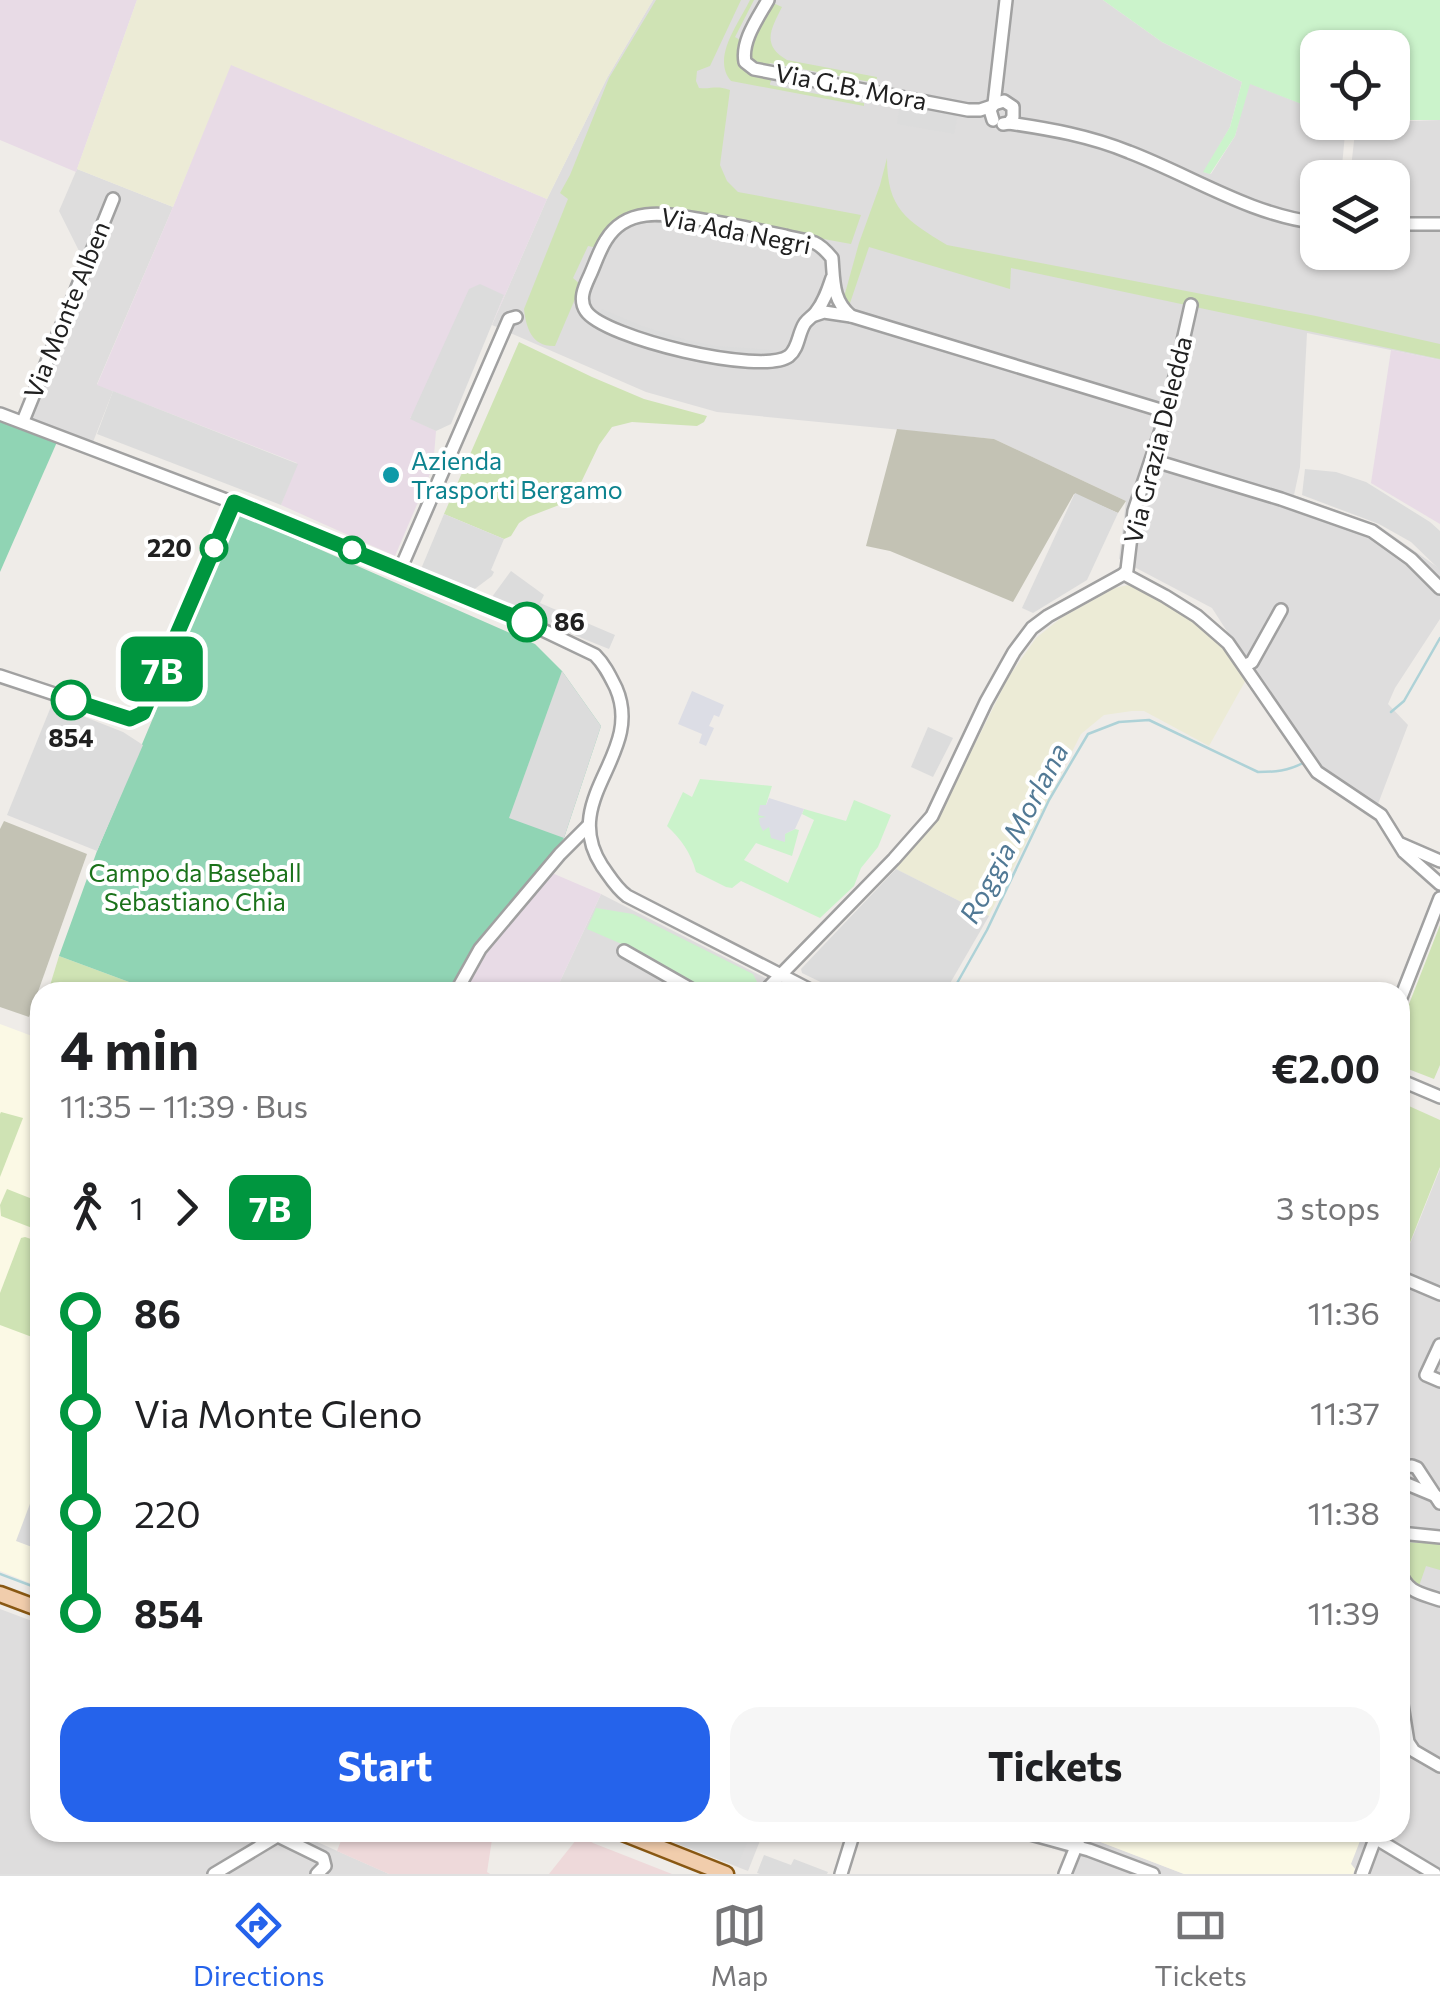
<!DOCTYPE html>
<meta charset="utf-8">
<style>
body{margin:0;font-family:Commissioner,sans-serif;background:#f6f6f6;color:#202124;height:100vh;display:flex;flex-direction:column;font-size:38px;white-space:nowrap}
*{box-sizing:border-box;margin:0}
p{font-size:32px;color:#757577}
.icon{flex:none;width:55px;height:55px;fill:none;stroke:currentColor;stroke-width:2;stroke-linecap:round;stroke-linejoin:round}
.map{position:relative;flex:1;overflow:hidden}
.panel{position:absolute;left:30px;top:982px;width:1380px;height:860px;display:flex;flex-direction:column;background:#fff;border-radius:30px;box-shadow:0 2px 8px #0004}
.panel>*{flex:none}
.badge{padding:0 20px;border-radius:15px;font-size:35px;line-height:65px}
.fabs{position:absolute;left:1300px;top:30px;display:grid;gap:20px}
.fabs a{display:grid;place-items:center;width:110px;height:110px;border-radius:20px;background:#fff;box-shadow:0 2px 8px #0004;font-size:50px}
.map>.badge{position:absolute;translate:-50% -50%;box-shadow:0 0 0 5px #fff}
.legs{display:flex;align-items:center;gap:15px;height:110px;padding:0 30px;font-size:32px}
.legs p{margin-inline-start:auto}
.summary{display:flex;align-items:center;justify-content:space-between;height:170px;padding:0 30px}
h1{font-size:55px;font-weight:700;line-height:75px}
.action{display:flex;gap:20px;margin-top:auto;padding:20px 30px}
.action a{flex:1;height:115px;border-radius:30px;background:#2563eb;color:#fff;font-size:40px;font-weight:700;line-height:115px;text-align:center}
.action a+a{background:#f6f6f6;color:#202124}
ul{padding:0 30px;list-style:none}
li{display:flex;align-items:center;gap:35px;height:100px;font-size:38px}
li i{display:grid;place-items:center;width:15px;height:100%;margin:0 12px;background:currentColor}
li i::after{content:'';width:25px;height:25px;margin:-12px;border:8px solid;border-radius:50%;background:#fff}
li p{margin-inline-start:auto}
li:first-child i{background:linear-gradient(#0000 50%,currentColor 0)}
li:last-child i{background:linear-gradient(currentColor 50%,#0000 0)}
.menu{display:flex;justify-content:space-around;align-items:center;height:140px;border-top:2px solid #e0e0e0;background:#fff;font-size:28px;color:#757577}
.menu a{display:grid;justify-items:center;gap:5px}
.menu .current{color:#2563eb}
.map>svg:first-child{display:block}
.residential{fill:#dedddd}
.commercial{fill:#eed9da}
.industrial{fill:#e8dbe6}
.education{fill:#fbf9e5}
.construction{fill:#c3c2b4}
.farmland{fill:#ecebd6}
.grass{fill:#cfe3b4}
.park{fill:#cbf3cb}
.pitch{fill:#90d4b4}
.parking{fill:#dcdcdc}
.plaza{fill:#dcdde5}
.lines{fill:none;stroke-linecap:round;stroke-linejoin:round}
.stream{stroke:#aed2d7;stroke-width:2.5}
.minor-casing{stroke:#a1a1a1;stroke-width:16}
.major-casing{stroke:#895813;stroke-width:19}
.minor{stroke:#fff;stroke-width:11}
.major{stroke:#f1cdac;stroke-width:14}
.line-1-casing{stroke:#fff;stroke-width:22}
.line-1{stroke:#00963f;stroke-width:15}
.culture-dot{fill:#0f9aa8;stroke:#fff;stroke-width:4}
.stop-1-dot{fill:#fff;stroke:#00963f;stroke-width:5}
.labels{text-anchor:middle;stroke-width:8;stroke-linejoin:round;paint-order:stroke}
.street-label{font-size:25px;fill:#202020;stroke:#fff}
.culture-label{font-size:25px;fill:#0d838f;stroke:#fff;text-anchor:start}
.stop-label{font-size:25px;font-weight:bold;fill:#202020;stroke:#fff;text-anchor:end}
.park-label{font-size:25px;fill:#1a721a;stroke:#fff}
.water-label{font-size:28px;font-style:italic;fill:#517995;stroke:#fff}
</style>
<div class="map">
<svg width="1440" height="1874" viewBox="0 0 1440 1874">
<rect width="100%" height="100%" fill="#efece8"/>
<g class="residential">
<path d="M653,0H1103L1162,42L1242,82L1230,127L1204,172L1211,174L1235,136L1249,83L1317,110L1318,122L1346,123L1341,177L1318,178V252H1392V178L1350,177L1356,123L1440,120V360L1307,333L1300,467L1294,495L1378,525L1440,569V619L1395,688L1388,704L1408,725L1378,804L1327,773L1250,667L1212,608L1119,559L1126,501L994,439L717,412L646,392L492,325L547,199L607,78Z"/>
<path d="M77,169L173,207L97,384L113,391L93,442L29,420L89,271L59,211Z"/>
<path d="M601,894L793,992H555Z"/>
<path d="M1440,1169V1874H1353L1355,1869L1351,1864L1346,1833L1400,1832V1269Z"/>
<path d="M0,1609L40,1624V1832L297,1833L389,1874H0Z"/>
<path d="M649,1833H763L748,1871Z"/>
<path d="M1010,1833H1098L1096,1840L1184,1874H1072L1077,1857Z"/>
</g>
<g class="commercial">
<path d="M344,1833H493L487,1872L490,1874H389L337,1851Z"/>
<path d="M580,1835L593,1843L672,1874H549Z"/>
</g>
<g class="industrial">
<path d="M0,0H137L76,172L0,140Z"/>
<path d="M230,64L547,199L492,325L504,295L410,418L436,431L433,467L395,556L281,505L297,463L97,385L173,207Z"/>
<path d="M1391,350L1440,360V524L1371,483Z"/>
<path d="M552,873L601,894L555,992H464L484,955Z"/>
</g>
<g class="education">
<path d="M0,1024L40,1039V1587L0,1571Z"/>
<path d="M1098,1832H1346L1360,1841L1351,1864L1355,1869L1353,1874H1184L1095,1840Z"/>
</g>
<g class="construction">
<path d="M897,429L994,439L1126,501L1118,513L1074,494L1013,602L890,551L866,546Z"/>
<path d="M4,821L87,854L29,1017L0,1007V829Z"/>
</g>
<g class="farmland">
<path d="M137,0H653L607,78L547,199L231,65L173,207L77,169Z"/>
<path d="M1133,584L1210,628L1247,678L1209,746L1144,711H1132L1104,715L1081,734L989,916L896,869L942,810L1008,678L1036,638L1061,618L1115,588Z"/>
</g>
<g class="grass">
<path d="M656,0H741L710,66L697,71L696,81L699,88C714,89 715,85 730,90L720,165L727,181L738,192L861,215L851,244L659,209L640,211L598,248L588,246L573,278L581,285L555,346C532,347 526,328 524,309L568,199L560,193L570,175L609,78Z"/>
<path d="M750,0H754L735,37L742,41C728,69 749,73 772,78L770,84L864,103V106L731,81C711,58 739,23 750,0Z"/>
<path d="M771,2L782,7C771,29 761,45 787,60L877,77L876,83L770,63L769,67L754,64L748,56Z"/>
<path d="M887,158C887,209 906,220 947,245L1316,316L1440,344V359L1011,268L1010,289L869,247L849,306L844,297L859,243L880,185Z"/>
<path d="M519,342L592,377L644,399L707,416L704,422L697,426L632,422L612,427L599,445L575,495L567,502L528,517L519,523L511,536L504,539L444,514Z"/>
<path d="M1440,925V1065L1434,1079L1403,1067L1400,1071V1027Z"/>
<path d="M59,956L156,992H48Z"/>
<path d="M1400,1102L1440,1120V1167L1401,1265Z"/>
<path d="M1,1112L23,1118L0,1177V1114Z"/>
<path d="M7,1189L40,1202V1231L1,1216L0,1205Z"/>
<path d="M25,1237L40,1242V1340L0,1325V1293L21,1238Z"/>
<path d="M1426,1541L1440,1542V1570L1426,1566L1419,1586L1412,1584L1407,1568L1401,1561L1403,1542L1422,1543Z"/>
</g>
<g class="park">
<path d="M1103,0H1440V120H1393L1392,48H1318L1317,110L1250,84L1235,136L1210,174L1203,172L1230,127L1242,82L1162,42Z"/>
<path d="M700,779L772,786L766,805L769,827L785,841L784,834L795,829L799,830L792,856L756,843L744,860L788,883L814,820L802,814L804,809L846,821L854,800L891,815L878,847L861,868L854,886L820,918L741,881L732,888L726,887L696,872C691,853 681,839 667,826L683,792L692,797Z"/>
<path d="M596,908L633,914L753,974L757,982L755,992H709L647,955L587,929Z"/>
</g>
<g class="pitch">
<path d="M0,421L57,442L0,572Z"/>
<path d="M239,514L535,644L562,671L601,726L564,838L549,860L474,945L449,992H290L262,983L258,992H156L59,956L97,851Z"/>
</g>
<g class="parking">
<path d="M772,78L866,96L864,103L770,85Z"/>
<path d="M900,102L958,113L954,134L897,124Z"/>
<path d="M655,217L727,227L802,243L801,249L654,223Z"/>
<path d="M480,284L504,295L451,424L436,431L410,419L469,289Z"/>
<path d="M602,309L642,326L687,340L716,346L773,350V358L737,356L664,343L598,317Z"/>
<path d="M113,391L298,464L281,505L97,434Z"/>
<path d="M1305,469L1336,472L1366,482L1430,522L1440,531V570L1411,542L1379,524L1302,495Z"/>
<path d="M1075,493L1118,513L1087,580L1033,613L1022,608Z"/>
<path d="M444,514L504,539L491,570L494,572L492,576L472,591L421,569Z"/>
<path d="M511,571L544,595L540,603L615,635L609,649L489,601Z"/>
<path d="M562,671L601,726L564,838L509,818Z"/>
<path d="M52,704L123,732L143,745L97,851L7,815Z"/>
<path d="M928,727L953,738L933,777L911,767Z"/>
<path d="M896,869L989,916L945,992H841L802,973L801,969Z"/>
<path d="M34,1493L40,1495V1550L16,1541Z"/>
<path d="M655,1833H730L748,1840L737,1866Z"/>
<path d="M764,1855L791,1865L794,1859L828,1872L827,1874H760L757,1873Z"/>
</g>
<g class="plaza">
<path d="M692,691L724,705L719,717L714,715L709,726L714,728L706,746L699,743L702,734L678,724Z"/>
<path d="M769,798L804,809L795,829L785,834V842L771,838L769,827L763,831L760,825L759,818L766,817L758,815L760,805H766Z"/>
</g>
<g class="lines">
<g class="stream">
<path d="M1391,712L1404,701L1440,638"/>
<path d="M952,992L987,930L1049,800L1088,734L1119,722L1149,720L1258,772C1275,772 1288,771 1303,763"/>
<path d="M0,1574L40,1589"/>
</g>
<defs>
<g id="minor">
<path d="M768,0C758,18 741,41 745,62L754,69L968,110H980L992,106"/>
<path d="M994,104L1004,101L1013,107V117L1009,123L1003,124"/>
<path d="M993,120L990,110L994,104L1006,0"/>
<path d="M1009,123C1050,129 1090,136 1129,152C1192,176 1250,215 1318,223"/>
<path d="M1392,224H1440"/>
<path d="M832,278C828,290 824,302 816,312C813,316 808,319 805,323C798,333 799,348 789,356C762,376 604,338 586,311C578,299 585,286 590,275C595,264 599,251 606,240C629,202 674,216 710,221C735,225 760,231 785,236C795,239 806,240 815,243C822,246 827,252 832,258C834,281 832,300 851,316"/>
<path d="M815,315L824,312L851,316L1167,412"/>
<path d="M0,414L292,525L526,622L595,655C605,665 610,676 616,688C645,755 558,798 602,866C610,877 616,888 627,896L814,992"/>
<path d="M23,421L113,199"/>
<path d="M1152,460L1281,499L1372,531L1411,559L1440,588"/>
<path d="M400,570L509,319L516,317"/>
<path d="M1124,574L1165,596L1197,616L1228,643L1317,772L1381,815L1404,852L1440,884"/>
<path d="M1124,574L1127,570L1134,511L1167,412L1191,305"/>
<path d="M1246,665L1252,662L1281,610"/>
<path d="M0,676L130,719L137,718L143,713L235,502"/>
<path d="M1401,844L1440,861"/>
<path d="M624,951L696,992"/>
<path d="M456,992L480,949L560,854L588,826"/>
<path d="M764,992L894,859L932,816L986,702L1014,652L1032,628L1048,616L1124,574"/>
<path d="M1400,1000L1440,898"/>
<path d="M1400,1080L1440,1097"/>
<path d="M1400,1277L1440,1294"/>
<path d="M1440,1345L1426,1375L1440,1381"/>
<path d="M1400,1467L1412,1466L1417,1468L1440,1503"/>
<path d="M1400,1481L1436,1496"/>
<path d="M1400,1533L1440,1537"/>
<path d="M1400,1572C1408,1593 1420,1593 1440,1600"/>
<path d="M1400,1692L1408,1742L1414,1751L1440,1766"/>
<path d="M1023,1832L1089,1850L1153,1874"/>
<path d="M1365,1832L1435,1874"/>
<path d="M278,1836L323,1858L325,1866L317,1874"/>
<path d="M214,1874L284,1832"/>
<path d="M841,1874L854,1832"/>
<path d="M1065,1874L1082,1832"/>
<path d="M1362,1874L1375,1839"/>
</g>
<g id="major">
<path d="M0,1594L40,1609"/>
<path d="M620,1832L726,1874"/>
</g>
</defs>
<use href="#minor" class="minor-casing"/>
<use href="#major" class="major-casing"/>
<use href="#minor" class="minor"/>
<use href="#major" class="major"/>
</g>
<g class="lines">
<defs>
<path id="line-1" d="M71,700L130,719L143,713L234,502L527,622"/>
</defs>
<use href="#line-1" class="line-1-casing"/>
<use href="#line-1" class="line-1"/>
</g>
<circle class="culture-dot" cx="391" cy="475" r="10"/>
<g class="stop-1-dot">
<circle cx="214" cy="548" r="12"/>
<circle cx="352" cy="550" r="12"/>
<circle cx="527" cy="622" r="18"/>
<circle cx="71" cy="700" r="18"/>
</g>
<g class="labels">
<g class="street-label">
<text transform="translate(851 87) rotate(11)" y="9">Via G.B. Mora</text>
<text transform="translate(736 231) rotate(11)" y="9">Via Ada Negri</text>
<text transform="translate(67 310) rotate(-68)" y="9">Via Monte Alben</text>
<text transform="translate(1158 440) rotate(-76)" y="9">Via Grazia Deledda</text>
</g>
<g class="culture-label">
<text x="411" y="470">Azienda<tspan x="411" dy="29">Trasporti Bergamo</tspan></text>
</g>
<g class="stop-label">
<text x="192" y="557">220</text>
<text x="554" y="631" text-anchor="start">86</text>
<text x="71" y="747" text-anchor="middle">854</text>
</g>
<g class="park-label">
<text x="195" y="882">Campo da Baseball<tspan x="195" dy="29">Sebastiano Chia</tspan></text>
</g>
<g class="water-label">
<text transform="translate(1014 833) rotate(-62)" y="10">Roggia Morlana</text>
</g>
</g>
</svg>
<div class="fabs">
<a><svg class="icon" aria-label="locate" viewBox="0 0 24 24"><circle cx="12" cy="12" r="6"/><path d="M12 2v4M12 18v4M2 12h4M18 12h4"/></svg></a>
<a><svg class="icon" aria-label="layers" viewBox="0 0 24 24"><path d="M12 4l9 5-9 5-9-5zM3 14l9 5 9-5"/></svg></a>
</div>
<b class="badge" style="left:162px;top:669px;background:#00963f;color:#fff">7B</b>
<section class="panel">
<div class="summary"><div><h1>4 min</h1><p>11:35 – 11:39 · Bus</p></div><b>€2.00</b></div>
<div class="legs"><svg class="icon" aria-label="walk" viewBox="0 0 24 24"><circle cx="13" cy="4" r="2"/><path d="M13 8l-2 6 4 7M11 14l-3 7M7 12l3-4h3l4 4"/></svg>1<svg class="icon" aria-label="forward" viewBox="0 0 24 24"><path d="M9 5l7 7-7 7"/></svg><b class="badge" style="background:#00963f;color:#fff">7B</b><p>3 stops</p></div>
<ul>
<li><i style="color:#00963f"></i><b>86</b><p>11:36</p></li>
<li><i style="color:#00963f"></i><span>Via Monte Gleno</span><p>11:37</p></li>
<li><i style="color:#00963f"></i><span>220</span><p>11:38</p></li>
<li><i style="color:#00963f"></i><b>854</b><p>11:39</p></li>
</ul>
<div class="action"><a>Start</a><a>Tickets</a></div>
</section>
</div>
<nav class="menu">
<a class="current"><svg class="icon" aria-label="directions" viewBox="0 0 24 24"><path d="M12 3l9 9-9 9-9-9zM9 14v-3h6M13 9l2 2-2 2"/></svg>Directions</a>
<a><svg class="icon" aria-label="map" viewBox="0 0 24 24"><path d="M3 6l6-2 6 2 6-2v14l-6 2-6-2-6 2zM9 4v14M15 6v14"/></svg>Map</a>
<a><svg class="icon" aria-label="tickets" viewBox="0 0 24 24"><path d="M3 7h18v10H3zM15 7v10"/></svg>Tickets</a>
</nav>
